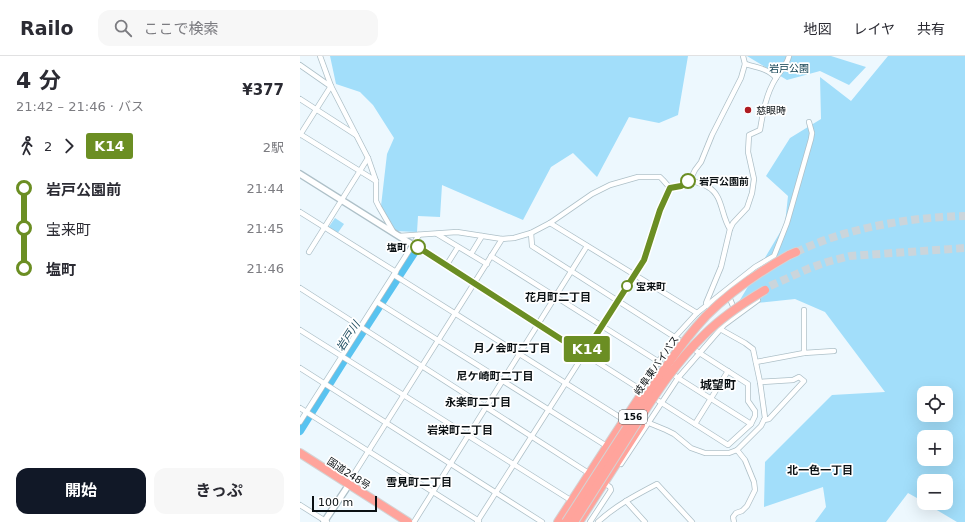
<!DOCTYPE html>
<html lang="ja">
<meta charset="utf-8">
<style>
body{margin:0;font-family:"DejaVu Sans","Noto Sans JP",sans-serif;background:#f7f7f7;color:#2b2b33;height:100vh;display:flex;flex-direction:column;font-size:15px;white-space:nowrap}
*{box-sizing:border-box;margin:0}
p{font-size:13px;color:#7c7c81}
.icon{flex:none;width:22px;height:22px;fill:none;stroke:currentColor;stroke-width:2;stroke-linecap:round;stroke-linejoin:round}
.map{position:relative;flex:1;overflow:hidden}
.panel{display:flex;flex-direction:column;background:#fff;width:300px}
.panel>*{flex:none}
.badge{padding:0 8px;border-radius:3px;font-size:14px;line-height:26px}
.buttons{position:absolute;left:617px;top:330px;display:grid;gap:8px}
.buttons a{display:grid;place-items:center;width:36px;height:36px;border-radius:8px;background:#fff;box-shadow:0 4px 16px #0002;font-size:20px}
.scale{position:absolute;left:12px;bottom:10px;width:65px;box-sizing:border-box;padding-left:4px;border:2px solid #0a1013;border-top:0;font-size:11px;line-height:14px;white-space:nowrap;color:#0a1013;-webkit-text-stroke:3px #fff;paint-order:stroke}
.map>.badge{position:absolute;translate:-50% -50%;box-shadow:0 0 0 2px #fff}
.legs{display:flex;align-items:center;gap:6px;height:44px;padding:0 16px;font-size:13px}
.legs p{margin-inline-start:auto}
.summary{display:flex;align-items:center;justify-content:space-between;height:68px;padding:0 16px}
h1{font-size:22px;font-weight:700;line-height:30px}
.cta{display:flex;gap:8px;margin-top:auto;padding:8px 16px}
.cta a{flex:1;height:46px;border-radius:12px;background:#111827;color:#fff;font-size:16px;font-weight:700;line-height:46px;text-align:center}
.cta a+a{background:#f7f7f7;color:#2b2b33}
ul{padding:0 16px;list-style:none}
li{display:flex;align-items:center;gap:14px;height:40px;font-size:15px}
li i{display:grid;place-items:center;width:6px;height:100%;margin:0 5px;background:currentColor}
li i::after{content:'';width:10px;height:10px;margin:-5px;border:3px solid;border-radius:50%;background:#fff}
li p{margin-inline-start:auto}
li:first-child i{background:linear-gradient(#0000 50%,currentColor 0)}
li:last-child i{background:linear-gradient(currentColor 50%,#0000 0)}
header{display:flex;align-items:center;gap:24px;box-sizing:border-box;height:56px;padding:0 20px;background:#fff;border-bottom:1px solid #e1e1e2}
header strong{font-size:19px}
nav{display:flex;gap:22px;margin-inline-start:auto;font-size:14px}
.search{width:280px;height:36px;background:#f7f7f7;display:flex;align-items:center;gap:10px;box-sizing:border-box;padding:0 14px;border-radius:12px;color:#7c7c81;font-size:15px}
main{display:flex;flex:1;min-height:0}
.map>svg:first-child{display:block}
.green{fill:#a2defa;fill-rule:evenodd}
.lines{fill:none;stroke-linecap:round;stroke-linejoin:round}
.river{stroke:#59c3f0;stroke-width:8}
.trunk-tunnel{stroke:#cbd5db;stroke-width:8;stroke-dasharray:8 4;stroke-linecap:butt}
.minor-casing{stroke:#aec0c8;stroke-width:6}
.tertiary-casing{stroke:#aec0c8;stroke-width:8}
.trunk-casing{stroke:#d3d4d5;stroke-width:10}
.minor{stroke:#fff;stroke-width:4.5}
.tertiary{stroke:#fff;stroke-width:5.5}
.trunk{stroke:#ffa49c;stroke-width:8}
.trunk-bridge-casing{stroke:#d3d4d5;stroke-width:10;stroke-linecap:butt}
.trunk-bridge{stroke:#ffa49c;stroke-width:8}
.line-1-casing{stroke:#fff;stroke-width:9}
.line-1{stroke:#6b8e23;stroke-width:6}
.poi-dot{fill:#ae1b21;stroke:#fff;stroke-width:1.5}
.stop-1-dot{fill:#fff;stroke:#6b8e23;stroke-width:2}
.labels{text-anchor:middle;stroke-width:3.5;stroke-linejoin:round;paint-order:stroke}
.shield{fill:#fff;stroke:#54585a;stroke-width:1}
.shield-label{font-size:9px;font-weight:bold;fill:#0a1013}
.park-label{font-size:10px;fill:#043648;stroke:#fff}
.poi-label{font-size:10px;fill:#0a1013;stroke:#fff;text-anchor:start}
.stop-label{font-size:10px;font-weight:bold;fill:#0a1013;stroke:#fff;text-anchor:start}
.street-label{font-size:10px;fill:#0a1013;stroke:#fff}
.neighbourhood-label{font-size:11px;font-weight:bold;fill:#0a1013;stroke:#fff}
.water-label{font-size:11px;font-style:italic;fill:#204d60;stroke:#fff}
.quarter-label{font-size:12px;font-weight:bold;fill:#0a1013;stroke:#fff}
</style>
<header>
<strong>Railo</strong>
<div class="search"><svg class="icon" aria-label="search" viewBox="0 0 24 24"><circle cx="10" cy="10" r="6"/><path d="M15 15l6 6"/></svg>ここで検索</div>
<nav><a>地図</a><a>レイヤ</a><a>共有</a></nav>
</header>
<main>
<section class="panel">
<div class="summary"><div><h1>4 分</h1><p>21:42 – 21:46 · バス</p></div><b>¥377</b></div>
<div class="legs"><svg class="icon" aria-label="walk" viewBox="0 0 24 24"><circle cx="13" cy="4" r="2"/><path d="M13 8l-2 6 4 7M11 14l-3 7M7 12l3-4h3l4 4"/></svg>2<svg class="icon" aria-label="forward" viewBox="0 0 24 24"><path d="M9 5l7 7-7 7"/></svg><b class="badge" style="background:#6b8e23;color:#fff">K14</b><p>2駅</p></div>
<ul>
<li><i style="color:#6b8e23"></i><b>岩戸公園前</b><p>21:44</p></li>
<li><i style="color:#6b8e23"></i><span>宝来町</span><p>21:45</p></li>
<li><i style="color:#6b8e23"></i><b>塩町</b><p>21:46</p></li>
</ul>
<div class="cta"><a>開始</a><a>きっぷ</a></div>
</section>
<div class="map">
<svg width="665" height="466" viewBox="0 0 665 466">
<rect width="100%" height="100%" fill="#edf8fe"/>
<g class="green">
<path d="M30,0H388L378,59L359,67L329,61L297,121L273,97L251,111L223,164L142,129L140,161L118,160L117,176L95,175L81,150L87,98L94,82L73,49L60,36L36,28Z"/>
<path d="M447,0H531L566,11L549,29L520,15L487,24Z"/>
<path d="M588,0H665V466H657L625,447H646V425H624V446L608,437L586,466H515L526,451L523,431L464,451L465,406L532,339L585,336L525,256L495,243L437,249L485,168L488,140L466,120L490,82L521,63L520,21L551,45ZM624,337H646V359H624ZM624,381H646V403H624Z"/>
<path d="M35,162L44,168L37,178L28,172Z"/>
</g>
<g class="lines">
<path class="river" d="M0,375L42,308L114,197"/>
<g class="trunk-tunnel">
<path d="M496,196C507,191 519,186 531,182C573,168 620,161 665,160"/>
<path d="M470,230L510,212L527,206L550,200L665,192"/>
</g>
<defs>
<g id="minor">
<path d="M20,0L31,30L68,102L76,125V145L79,151L94,177"/>
<path d="M445,8C456,11 469,13 476,22"/>
<path d="M0,9L30,30"/>
<path d="M0,43L56,79"/>
<path d="M0,78L76,125"/>
<path d="M0,79L31,30"/>
<path d="M390,124C396,126 403,128 408,131C423,139 421,160 430,173"/>
<path d="M370,132L381,130L390,124L395,114L401,106L412,79L441,22L445,8L443,0"/>
<path d="M0,156L96,216"/>
<path d="M250,167L397,257"/>
<path d="M137,178L187,208"/>
<path d="M99,180L157,176L202,183L214,182L231,177L250,167L292,138L310,129L338,121H360L363,124L370,132"/>
<path d="M113,189L428,389L451,368L455,360V355L448,345V328L232,190L231,177"/>
<path d="M9,196L68,102"/>
<path d="M171,198L182,180"/>
<path d="M191,200L356,304L378,322L451,368"/>
<path d="M146,210L158,191"/>
<path d="M94,219L321,362L327,363"/>
<path d="M0,232L290,418"/>
<path d="M428,238L435,255"/>
<path d="M77,246L305,389"/>
<path d="M408,250L406,247L421,211L430,173L433,167L447,152L452,137L454,123L448,96L449,79L460,74C463,56 466,38 476,22C481,14 487,9 489,0"/>
<path d="M0,274L272,445"/>
<path d="M504,297V254"/>
<path d="M456,306L504,297L534,295"/>
<path d="M0,312L242,466"/>
<path d="M460,326L493,324L499,321L504,325L469,363L464,364"/>
<path d="M339,335L375,281L397,257L455,211L474,200L487,167L511,83L512,77L509,66"/>
<path d="M0,352L179,465"/>
<path d="M338,365L349,367L366,374L374,378L391,392L405,397H429L437,394L461,370L465,362L460,326L453,293L445,287L420,273"/>
<path d="M0,366L119,179"/>
<path d="M395,368L428,315"/>
<path d="M321,408L378,322L424,269L458,244"/>
<path d="M47,429L202,183"/>
<path d="M326,445L345,466"/>
<path d="M0,449L27,466"/>
<path d="M114,466L287,190"/>
<path d="M177,466L344,204L360,154L370,132"/>
<path d="M290,466L311,434L310,431L303,426"/>
<path d="M298,466C315,450 336,439 357,428L392,466"/>
<path d="M434,466L433,461L436,457L442,455L447,450L455,434L454,426L445,404L437,394"/>
</g>
<g id="tertiary">
<path d="M0,118L113,189"/>
<path d="M24,466L46,433"/>
</g>
<g id="trunk">
<path d="M489,199L496,196"/>
<path d="M0,397L108,466"/>
<path d="M258,466L323,366"/>
<path d="M279,466L341,369"/>
</g>
</defs>
<use href="#minor" class="minor-casing"/>
<use href="#tertiary" class="tertiary-casing"/>
<use href="#trunk" class="trunk-casing"/>
<use href="#minor" class="minor"/>
<use href="#tertiary" class="tertiary"/>
<use href="#trunk" class="trunk"/>
<defs>
<g id="trunk-bridge">
<path d="M323,366L341,339"/>
<path d="M266,466C290,429 313,393 337,356C358,322 379,289 406,260C431,235 459,216 489,199"/>
<path d="M274,466C293,436 312,406 331,376C353,342 374,308 404,279C422,261 443,247 465,234"/>
</g>
</defs>
<use href="#trunk-bridge" class="trunk-bridge-casing"/>
<use href="#trunk-bridge" class="trunk-bridge"/>
</g>
<g class="lines">
<defs>
<path id="line-1" d="M118,191L284,298L344,204L360,154L370,132L381,130L388,125"/>
</defs>
<use href="#line-1" class="line-1-casing"/>
<use href="#line-1" class="line-1"/>
</g>
<circle class="poi-dot" cx="448" cy="54" r="4"/>
<g class="stop-1-dot">
<circle cx="388" cy="125" r="7"/>
<circle cx="118" cy="191" r="7"/>
<circle cx="327" cy="230" r="5"/>
</g>
<g class="labels">
<rect class="shield" x="319" y="354" width="28" height="14" rx="3"/>
<g class="shield-label">
<text x="333" y="364">156</text>
</g>
<g class="park-label">
<text x="489" y="16">岩戸公園</text>
</g>
<g class="poi-label">
<text x="456" y="58">慈眼時</text>
</g>
<g class="stop-label">
<text x="399" y="129">岩戸公園前</text>
<text x="107" y="195" text-anchor="end">塩町</text>
<text x="336" y="234">宝来町</text>
</g>
<g class="street-label">
<text transform="translate(356 309) rotate(-55)" y="4">岐阜東バイパス</text>
<text transform="translate(49 417) rotate(33)" y="4">国道248号</text>
</g>
<g class="neighbourhood-label">
<text x="258" y="245">花月町二丁目</text>
<text x="212" y="296">月ノ会町二丁目</text>
<text x="195" y="324">尼ケ崎町二丁目</text>
<text x="178" y="350">永楽町二丁目</text>
<text x="160" y="378">岩栄町二丁目</text>
<text x="520" y="418">北一色一丁目</text>
<text x="119" y="430">雪見町二丁目</text>
</g>
<g class="water-label">
<text transform="translate(48 280) rotate(-57)" y="4">岩戸川</text>
</g>
<g class="quarter-label">
<text x="418" y="333">城望町</text>
</g>
</g>
</svg>
<div class="buttons">
<a><svg class="icon" aria-label="locate" viewBox="0 0 24 24"><circle cx="12" cy="12" r="6"/><path d="M12 2v4M12 18v4M2 12h4M18 12h4"/></svg></a>
<a>+</a>
<a>−</a>
</div>
<div class="scale">100 m</div>
<b class="badge" style="left:287px;top:293px;background:#6b8e23;color:#fff">K14</b>
</div>
</main>
